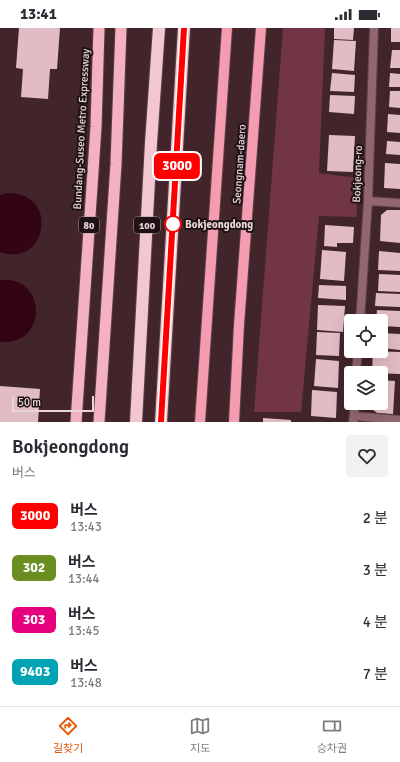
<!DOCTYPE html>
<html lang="ko">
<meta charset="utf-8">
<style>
body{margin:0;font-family:Signika,"Noto Sans KR",sans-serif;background:#f2f2f3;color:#2b2b33;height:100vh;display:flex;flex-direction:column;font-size:15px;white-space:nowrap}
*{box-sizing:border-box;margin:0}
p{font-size:13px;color:#7c7c81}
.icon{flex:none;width:22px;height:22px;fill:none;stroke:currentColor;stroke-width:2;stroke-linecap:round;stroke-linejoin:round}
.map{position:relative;height:394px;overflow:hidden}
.drawer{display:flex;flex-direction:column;background:#fff;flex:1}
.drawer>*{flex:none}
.badge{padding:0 8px;border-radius:6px;font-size:14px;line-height:26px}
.tools{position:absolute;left:344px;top:286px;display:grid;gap:8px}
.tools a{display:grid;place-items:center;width:44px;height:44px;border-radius:4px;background:#fff;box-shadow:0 4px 16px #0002;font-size:20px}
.scale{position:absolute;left:12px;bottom:10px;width:82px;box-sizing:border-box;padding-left:4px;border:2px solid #e8d5d8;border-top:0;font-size:11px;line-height:14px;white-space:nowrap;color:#e8d5d8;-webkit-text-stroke:3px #1f1215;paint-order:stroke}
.map>.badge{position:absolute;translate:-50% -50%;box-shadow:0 0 0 2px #fff}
.round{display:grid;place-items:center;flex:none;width:42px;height:42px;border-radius:4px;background:#f2f2f3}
.overview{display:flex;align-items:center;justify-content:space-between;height:68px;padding:0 12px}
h1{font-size:19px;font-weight:600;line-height:30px}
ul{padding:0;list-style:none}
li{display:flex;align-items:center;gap:12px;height:52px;padding:0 12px}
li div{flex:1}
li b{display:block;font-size:15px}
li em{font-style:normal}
li .badge{min-width:44px;font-weight:700;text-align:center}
.status{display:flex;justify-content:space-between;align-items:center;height:28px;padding:0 20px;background:#fff;direction:ltr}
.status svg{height:11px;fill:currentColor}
.tab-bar{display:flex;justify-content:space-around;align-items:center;height:56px;border-top:1px solid #e1e1e2;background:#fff;font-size:11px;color:#7c7c81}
.tab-bar a{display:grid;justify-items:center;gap:2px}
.tab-bar .active{color:#ea580c}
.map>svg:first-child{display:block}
.green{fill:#723545}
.water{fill:#330414}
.building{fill:#e2bcc4}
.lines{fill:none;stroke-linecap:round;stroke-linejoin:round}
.minor-casing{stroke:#5c4147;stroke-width:10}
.tertiary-casing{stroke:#5c4147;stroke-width:10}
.primary-casing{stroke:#5c4147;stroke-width:12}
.trunk-casing{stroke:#5c4147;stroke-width:13}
.motorway-casing{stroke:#5c4147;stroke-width:14}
.minor{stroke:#91666f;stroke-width:8}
.tertiary{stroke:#91666f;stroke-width:8}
.primary{stroke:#f49cb0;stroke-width:10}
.trunk{stroke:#f4b2c0;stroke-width:11}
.motorway{stroke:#f3c7d0;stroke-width:12}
.line-casing{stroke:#fff;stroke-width:9}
.line{stroke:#f00;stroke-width:6}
.stop-dot{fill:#fff;stroke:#f00;stroke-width:2}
.labels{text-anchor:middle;stroke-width:4;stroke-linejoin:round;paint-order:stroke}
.shield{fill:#1f1215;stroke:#ac9a9e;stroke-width:1}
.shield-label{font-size:10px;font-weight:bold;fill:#e8d5d8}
.street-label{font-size:11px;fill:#e8d5d8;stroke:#1f1215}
.stop-label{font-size:11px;font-weight:bold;fill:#e8d5d8;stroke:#1f1215;text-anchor:start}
</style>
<div class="status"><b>13:41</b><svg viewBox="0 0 49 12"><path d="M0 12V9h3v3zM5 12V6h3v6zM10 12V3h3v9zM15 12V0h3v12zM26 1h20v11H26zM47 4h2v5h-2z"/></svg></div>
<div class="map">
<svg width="400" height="394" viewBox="0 0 400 394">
<rect width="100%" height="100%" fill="#41252b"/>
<path class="green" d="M283,0H325L319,145L356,150L357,189L319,188L301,384H254Z"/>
<g class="water">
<path d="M6,165C61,163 47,241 0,224V167Z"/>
<path d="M0,252C47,247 49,318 0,314Z"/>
</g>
<g class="building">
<path d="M19,0H60L57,41H50L48,71L21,69L23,41L16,40Z"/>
<path d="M334,0H354L353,12L334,11Z"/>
<rect x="391" y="0" width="9" height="14"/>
<path d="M334,12L356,13L354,43L332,41Z"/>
<path d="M392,22H400V40H390Z"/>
<path d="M332,45L355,47L354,64L330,63Z"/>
<path d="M390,45L400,46V59H389Z"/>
<path d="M390,63H400V80L389,79Z"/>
<path d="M330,67L355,68L354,86L329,84Z"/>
<path d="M388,86L400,87V105L387,104Z"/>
<path d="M329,107L355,108L353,144L327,143Z"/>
<path d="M387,113L400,114V127L386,126Z"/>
<path d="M385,135L400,136V161L384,160Z"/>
<path d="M387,182H400V215L380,213L381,187Z"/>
<path d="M325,197L354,199L353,215H337V219L324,218Z"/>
<path d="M322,222L346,224L344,253L320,251Z"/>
<path d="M379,223L400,225V243L378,242Z"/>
<path d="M379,246L400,247V264L378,263Z"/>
<path d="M319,257L346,258V272L318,270Z"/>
<path d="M376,265L400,266V279L375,278Z"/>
<path d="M318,277L345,278L343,304L317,302Z"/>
<path d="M377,282L400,283V299L381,298V293H376Z"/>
<path d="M317,304L340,305L339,328L316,327Z"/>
<path d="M381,305L400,306V322L381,320Z"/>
<path d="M373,323L400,324V346L372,345Z"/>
<path d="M316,331L339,333L338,360L314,358Z"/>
<path d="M381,352L395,353L393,386L377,385L367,377V375H381Z"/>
<path d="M0,358L40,361L38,394H0Z"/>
<path d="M312,362L337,364L336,390L311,388Z"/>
<path d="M263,390L291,392V394H263Z"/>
</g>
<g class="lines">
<defs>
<g id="minor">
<path d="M368,173L400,175"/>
<path d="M354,388L400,392"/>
</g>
<g id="tertiary">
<path d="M360,293L368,173L374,0"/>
<path d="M356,345L358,323"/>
<path d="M353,394L355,375"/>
</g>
<g id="primary">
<path d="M200,394L227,0"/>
<path d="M234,394L239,297L261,0"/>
</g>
<g id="trunk">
<path d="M76,394L96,99L99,0"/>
<path d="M99,394L116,136L121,0"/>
</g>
<g id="motorway">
<path d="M136,394L151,115L159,0"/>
<path d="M161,394L184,0"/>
</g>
</defs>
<use href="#minor" class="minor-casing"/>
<use href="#tertiary" class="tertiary-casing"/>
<use href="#primary" class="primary-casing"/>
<use href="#trunk" class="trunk-casing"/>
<use href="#motorway" class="motorway-casing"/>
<use href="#minor" class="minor"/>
<use href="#tertiary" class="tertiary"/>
<use href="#primary" class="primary"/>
<use href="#trunk" class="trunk"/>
<use href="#motorway" class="motorway"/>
</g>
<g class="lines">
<defs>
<path id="line" d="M161,394L184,0"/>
</defs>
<use href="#line" class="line-casing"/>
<use href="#line" class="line"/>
</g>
<circle class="stop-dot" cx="173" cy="196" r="8"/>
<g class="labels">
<g class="shield">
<rect x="79" y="189" width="20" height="16" rx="3"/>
<rect x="134" y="189" width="26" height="16" rx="3"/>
</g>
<g class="shield-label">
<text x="89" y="201">80</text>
<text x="147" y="201">100</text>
</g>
<g class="street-label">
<text transform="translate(81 101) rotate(-87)" y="4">Bundang-Suseo Metro Expressway</text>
<text transform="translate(239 136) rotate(-86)" y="4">Seongnam-daero</text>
<text transform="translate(357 146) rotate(-88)" y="4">Bokjeong-ro</text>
</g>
<g class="stop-label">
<text x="185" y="200">Bokjeongdong</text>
</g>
</g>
</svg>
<div class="tools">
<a><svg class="icon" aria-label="locate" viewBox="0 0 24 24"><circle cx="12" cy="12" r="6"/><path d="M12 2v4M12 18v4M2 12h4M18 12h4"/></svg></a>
<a><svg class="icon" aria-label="layers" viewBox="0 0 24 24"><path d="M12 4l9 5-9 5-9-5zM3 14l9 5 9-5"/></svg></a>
</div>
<div class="scale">50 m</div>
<b class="badge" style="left:177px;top:138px;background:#f00;color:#fff">3000</b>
</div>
<section class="drawer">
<div class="overview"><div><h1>Bokjeongdong</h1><p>버스</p></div><a class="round"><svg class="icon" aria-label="heart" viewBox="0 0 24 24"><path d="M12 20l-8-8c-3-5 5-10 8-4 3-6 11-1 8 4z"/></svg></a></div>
<ul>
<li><span class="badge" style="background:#f00;color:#fff">3000</span><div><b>버스</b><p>13:43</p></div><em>2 분</em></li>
<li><span class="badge" style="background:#6b8e23;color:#fff">302</span><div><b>버스</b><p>13:44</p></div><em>3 분</em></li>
<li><span class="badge" style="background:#e6007e;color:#fff">303</span><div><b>버스</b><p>13:45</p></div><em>4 분</em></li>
<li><span class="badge" style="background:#00a3b4;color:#fff">9403</span><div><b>버스</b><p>13:48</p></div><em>7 분</em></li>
</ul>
</section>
<nav class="tab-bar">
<a class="active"><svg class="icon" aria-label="directions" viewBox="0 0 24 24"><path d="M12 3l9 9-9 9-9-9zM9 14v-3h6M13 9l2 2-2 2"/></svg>길찾기</a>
<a><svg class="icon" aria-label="map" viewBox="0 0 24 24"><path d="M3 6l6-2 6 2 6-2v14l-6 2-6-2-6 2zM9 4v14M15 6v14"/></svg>지도</a>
<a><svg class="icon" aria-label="tickets" viewBox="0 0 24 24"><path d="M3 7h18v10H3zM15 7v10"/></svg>승차권</a>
</nav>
